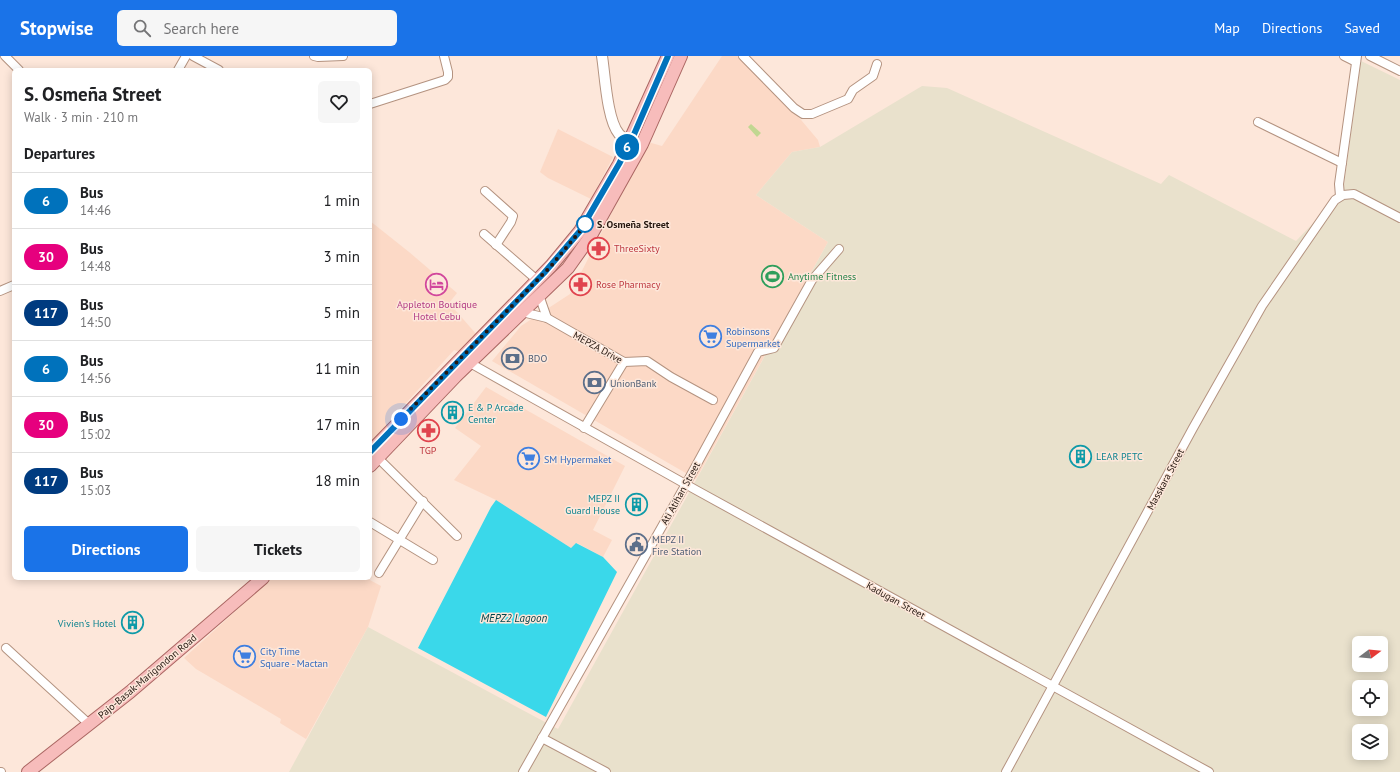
<!DOCTYPE html>
<meta charset="utf-8">
<style>
body{margin:0;font-family:"PT Sans",sans-serif;background:#f6f6f6;color:#202124;height:100vh;display:flex;flex-direction:column;font-size:15px;white-space:nowrap}
*{box-sizing:border-box;margin:0}
p{font-size:13px;color:#757577}
.icon{flex:none;width:22px;height:22px;fill:none;stroke:currentColor;stroke-width:2;stroke-linecap:round;stroke-linejoin:round}
.map{position:relative;flex:1;overflow:hidden}
.details{position:absolute;left:12px;top:12px;width:360px;height:512px;display:flex;flex-direction:column;background:#fff;border-radius:6px;box-shadow:0 2px 10px #0003}
.details>*{flex:none}
.badge{padding:0 8px;border-radius:13px;font-size:14px;line-height:26px}
.needle{width:26px;rotate:74deg}
.tools{position:absolute;left:1352px;top:580px;display:grid;gap:8px}
.tools a{display:grid;place-items:center;width:36px;height:36px;border-radius:6px;background:#fff;box-shadow:0 2px 10px #0003;font-size:20px}
.you{position:absolute;width:20px;height:20px;margin:-10px;border:3px solid #fff;border-radius:50%;background:#1a73e8;box-shadow:0 0 0 6px #1a73e833}
.map>.badge{position:absolute;translate:-50% -50%;box-shadow:0 0 0 2px #fff}
h2{padding:0 12px;font-size:15px;line-height:36px}
.round{display:grid;place-items:center;flex:none;width:42px;height:42px;border-radius:6px;background:#f6f6f6}
.overview{display:flex;align-items:center;justify-content:space-between;height:68px;padding:0 12px}
h1{font-size:19px;font-weight:700;line-height:30px}
.primary-button{display:flex;gap:8px;margin-top:auto;padding:8px 12px}
.primary-button a{flex:1;height:46px;border-radius:6px;background:#1a73e8;color:#fff;font-size:16px;font-weight:700;line-height:46px;text-align:center}
.primary-button a+a{background:#f6f6f6;color:#202124}
ul{padding:0;list-style:none}
li{display:flex;align-items:center;gap:12px;height:56px;padding:0 12px;border-top:1px solid #e0e0e0}
li div{flex:1}
li b{display:block;font-size:15px}
li em{font-style:normal}
li .badge{min-width:44px;font-weight:700;text-align:center}
header{display:flex;align-items:center;gap:24px;box-sizing:border-box;height:56px;padding:0 20px;background:#1a73e8;color:#fff}
header strong{font-size:19px}
nav{display:flex;gap:22px;margin-inline-start:auto;font-size:14px}
.search{width:280px;height:36px;background:#f6f6f6;display:flex;align-items:center;gap:10px;box-sizing:border-box;padding:0 14px;border-radius:6px;color:#757577;font-size:15px}
.map>svg:first-child{display:block}
.built{fill:#fcd9c6}
.industrial{fill:#e9e1cc;fill-rule:evenodd}
.green{fill:#c1d791}
.water{fill:#3ad8ea}
.lines{fill:none;stroke-linecap:round;stroke-linejoin:round}
.minor-casing{stroke:#b49380;stroke-width:10}
.tertiary-casing{stroke:#b49380;stroke-width:12}
.primary-casing{stroke:#aa6662;stroke-width:14}
.minor{stroke:#fff;stroke-width:8}
.tertiary{stroke:#fff;stroke-width:10}
.primary{stroke:#f7bcbb;stroke-width:12}
.line-casing{stroke:#fff;stroke-width:9}
.line{stroke:#0072bc;stroke-width:6}
.walk{stroke:#251811;stroke-width:4;stroke-dasharray:0 7.2}
.stop-dot{fill:#fff;stroke:#0072bc;stroke-width:2}
.labels{text-anchor:middle;stroke-width:3;stroke-linejoin:round;paint-order:stroke}
.stop-label{font-size:10px;font-weight:bold;fill:#251811;stroke:#fde7da;text-anchor:start}
.health-label{font-size:10px;fill:#be3a42;stroke:#fde7da;text-anchor:start}
.leisure-label{font-size:10px;fill:#27864d;stroke:#fde7da;text-anchor:start}
.hotel-label{font-size:10px;fill:#b23c85;stroke:#fde7da}
.shop-label{font-size:10px;fill:#366cbe;stroke:#fde7da;text-anchor:start}
.street-label{font-size:10px;fill:#251811;stroke:#fde7da}
.service-label{font-size:10px;fill:#4e5e75;stroke:#fde7da;text-anchor:start}
.culture-label{font-size:10px;fill:#0d838f;stroke:#fde7da;text-anchor:start}
.water-label{font-size:11px;font-style:italic;fill:#00464e;stroke:#fde7da}
</style>
<header>
<strong>Stopwise</strong>
<div class="search"><svg class="icon" aria-label="search" viewBox="0 0 24 24"><circle cx="10" cy="10" r="6"/><path d="M15 15l6 6"/></svg>Search here</div>
<nav><a>Map</a><a>Directions</a><a>Saved</a></nav>
</header>
<div class="map">
<svg width="1400" height="716" viewBox="0 0 1400 716">
<rect width="100%" height="100%" fill="#fde7da"/>
<g class="built">
<path d="M722,0H747L818,84L820,91L792,96L756,139L828,186L696,423L492,305L521,270L570,238L648,86L662,90Z"/>
<path d="M558,73L613,101L591,143L548,122L540,116Z"/>
<path d="M370,165L409,196L457,237L449,247L477,279L460,296L454,294L370,387Z"/>
<path d="M486,331L625,410L593,474L612,484L603,501L577,487L571,492L496,444L454,424L481,390L455,372Z"/>
<path d="M272,522H366L381,530L368,571L306,683L280,667L281,663L196,613L184,602Z"/>
</g>
<path class="industrial" d="M1361,5L1400,24V716H289L368,571L558,673L828,186L756,139L792,96L820,91L922,30L947,32L1161,128L1169,119L1296,185L1343,136ZM1359,587H1381V609H1359ZM1359,631H1381V653H1359ZM1359,675H1381V697H1359Z"/>
<path class="green" d="M751,68L761,77L757,81L748,71Z"/>
<path class="water" d="M496,444L571,492L576,487L603,501L617,516L546,661L418,592L491,451Z"/>
<g class="lines">
<defs>
<g id="minor">
<path d="M5,0L19,14"/>
<path d="M193,0L219,14"/>
<path d="M314,0L318,1L343,0"/>
<path d="M743,0L794,52L803,58H812L848,43L853,34L873,20L877,8"/>
<path d="M1344,0L1356,6"/>
<path d="M1370,0L1400,15"/>
<path d="M178,14L186,0"/>
<path d="M370,48L445,24L448,21V16L444,0"/>
<path d="M1258,66L1342,107"/>
<path d="M485,135L513,160L511,166L496,189"/>
<path d="M1340,140L1339,128L1357,0"/>
<path d="M484,178L537,224"/>
<path d="M0,235L14,229"/>
<path d="M539,239L547,262"/>
<path d="M522,256L547,262L624,306L647,305L671,321L713,344"/>
<path d="M470,307L696,434L1209,716"/>
<path d="M584,372L624,306"/>
<path d="M378,402L457,480"/>
<path d="M370,466L433,504"/>
<path d="M379,517L423,445"/>
<path d="M6,592L89,668"/>
<path d="M542,682L606,716"/>
<path d="M0,716H1"/>
<path d="M523,716L686,428L758,296L774,292L812,224L839,193"/>
<path d="M1006,716L1193,372L1262,250L1335,144L1343,139L1354,138L1400,162"/>
</g>
<path id="tertiary" d="M602,0C605,19 607,64 619,78C624,84 633,88 640,91"/>
<g id="primary">
<path d="M370,396L551,210L580,175L619,108L668,0"/>
<path d="M370,410L456,320L568,212L590,181L642,88L681,0"/>
<path d="M28,716L130,636L263,522"/>
</g>
</defs>
<use href="#minor" class="minor-casing"/>
<use href="#tertiary" class="tertiary-casing"/>
<use href="#primary" class="primary-casing"/>
<use href="#minor" class="minor"/>
<use href="#tertiary" class="tertiary"/>
<use href="#primary" class="primary"/>
</g>
<g class="lines">
<defs>
<path id="line" d="M370,396L544,217L580,175L619,108L632,83L668,0"/>
</defs>
<use href="#line" class="line-casing"/>
<use href="#line" class="line"/>
<path class="walk" d="M401,363L551,210L580,175L588,162L585,168"/>
</g>
<defs>
<symbol id="pharmacy-ring" viewBox="-11 -11 22 22"><circle r="9.5" fill="#fde7da" stroke="#e0444e" stroke-width="1.5"/><path d="M-2-6h4v4h4v4h-4v4h-4v-4h-4v-4h4Z" fill="#e0444e"/></symbol>
<symbol id="stadium-ring" viewBox="-11 -11 22 22"><circle r="9.5" fill="#fde7da" stroke="#2e9e5b" stroke-width="1.5"/><path d="M0-5a6.5 5 0 1 0 0 10a6.5 5 0 1 0 0-10ZM-3.5-1.8h7v3.6h-7Z" fill="#2e9e5b"/></symbol>
<symbol id="hotel-ring" viewBox="-11 -11 22 22"><circle r="9.5" fill="#fde7da" stroke="#d1479c" stroke-width="1.5"/><path d="M-6-4.5h1.5V1H6V5H4.5V3h-9V5H-6ZM-4 0a1.8 1.8 0 1 1 3.6 0ZM.5 0V-2.5h3Q6-2.5 6 0Z" fill="#d1479c"/></symbol>
<symbol id="supermarket-ring" viewBox="-11 -11 22 22"><circle r="9.5" fill="#fde7da" stroke="#3f7fe0" stroke-width="1.5"/><path d="M-6-5.5h2.5l.6 2H6L4.5 2H-2.5L-4.4-4H-6ZM-1.5 3.2a1.3 1.3 0 1 0 .1 0ZM3 3.2a1.3 1.3 0 1 0 .1 0Z" fill="#3f7fe0"/></symbol>
<symbol id="bank-ring" viewBox="-11 -11 22 22"><circle r="9.5" fill="#fde7da" stroke="#5c6f8a" stroke-width="1.5"/><path d="M-6-4H6V4H-6ZM0-2.3a2.3 2.3 0 1 0 0 4.6a2.3 2.3 0 1 0 0-4.6Z" fill="#5c6f8a"/></symbol>
<symbol id="building-ring" viewBox="-11 -11 22 22"><circle r="9.5" fill="#fde7da" stroke="#0f9aa8" stroke-width="1.5"/><path d="M-4-6H4V6H1V3H-1V6H-4ZM-2.5-4.3h1.7v1.8h-1.7ZM.8-4.3h1.7v1.8H.8ZM-2.5-1h1.7V.8h-1.7ZM.8-1h1.7V.8H.8Z" fill="#0f9aa8"/></symbol>
<symbol id="civic-ring" viewBox="-11 -11 22 22"><circle r="9.5" fill="#fde7da" stroke="#5c6f8a" stroke-width="1.5"/><path d="M-.6-6.5H3V-4.5H.6V-3L4-1V1h2V6H-6V1h2V-1L-.6-3ZM-1.2 2.5V6h2.4V2.5Z" fill="#5c6f8a"/></symbol>
</defs>
<g fill-rule="evenodd">
<use href="#pharmacy-ring" x="586" y="180" width="25" height="25"/>
<use href="#stadium-ring" x="760" y="208" width="25" height="25"/>
<use href="#hotel-ring" x="424" y="216" width="25" height="25"/>
<use href="#pharmacy-ring" x="568" y="216" width="25" height="25"/>
<use href="#supermarket-ring" x="698" y="268" width="25" height="25"/>
<use href="#bank-ring" x="500" y="290" width="25" height="25"/>
<use href="#bank-ring" x="582" y="314" width="25" height="25"/>
<use href="#building-ring" x="440" y="344" width="25" height="25"/>
<use href="#pharmacy-ring" x="416" y="362" width="25" height="25"/>
<use href="#building-ring" x="1068" y="388" width="25" height="25"/>
<use href="#supermarket-ring" x="516" y="390" width="25" height="25"/>
<use href="#building-ring" x="624" y="436" width="25" height="25"/>
<use href="#civic-ring" x="624" y="476" width="25" height="25"/>
<use href="#building-ring" x="120" y="554" width="25" height="25"/>
<use href="#supermarket-ring" x="232" y="588" width="25" height="25"/>
</g>
<circle class="stop-dot" cx="585" cy="168" r="8"/>
<g class="labels">
<g class="stop-label">
<text x="597" y="172">S. Osmeña Street</text>
</g>
<g class="health-label">
<text x="614" y="196">ThreeSixty</text>
<text x="596" y="232">Rose Pharmacy</text>
<text x="428" y="398" text-anchor="middle">TGP</text>
</g>
<g class="leisure-label">
<text x="788" y="224">Anytime Fitness</text>
</g>
<g class="hotel-label">
<text x="437" y="252">Appleton Boutique<tspan x="437" dy="12">Hotel Cebu</tspan></text>
</g>
<g class="shop-label">
<text x="726" y="279">Robinsons<tspan x="726" dy="12">Supermarket</tspan></text>
<text x="544" y="407">SM Hypermaket</text>
<text x="260" y="599">City Time<tspan x="260" dy="12">Square - Mactan</tspan></text>
</g>
<g class="street-label">
<text transform="translate(598 291) rotate(29)" y="4">MEPZA Drive</text>
<text transform="translate(1165 423) rotate(-62)" y="4">Masskara Street</text>
<text transform="translate(680 437) rotate(-61)" y="4">Ati Atihan Street</text>
<text transform="translate(896 544) rotate(29)" y="4">Kadugan Street</text>
<text transform="translate(147 620) rotate(-40)" y="4">Pajo-Basak-Marigondon Road</text>
</g>
<g class="service-label">
<text x="528" y="306">BDO</text>
<text x="610" y="331">UnionBank</text>
<text x="652" y="487">MEPZ II<tspan x="652" dy="12">Fire Station</tspan></text>
</g>
<g class="culture-label">
<text x="468" y="355">E &amp; P Arcade<tspan x="468" dy="12">Center</tspan></text>
<text x="1096" y="404">LEAR PETC</text>
<text x="620" y="446" text-anchor="end">MEPZ II<tspan x="620" dy="12">Guard House</tspan></text>
<text x="116" y="571" text-anchor="end">Vivien's Hotel</text>
</g>
<g class="water-label">
<text x="514" y="566">MEPZ2 Lagoon</text>
</g>
</g>
</svg>
<div class="tools">
<a><svg class="needle" viewBox="-14 -14 28 28"><path d="M0-13l5 13h-10z" fill="#e53935"/><path d="M0 13l5-13h-10z" fill="#757577"/></svg></a>
<a><svg class="icon" aria-label="locate" viewBox="0 0 24 24"><circle cx="12" cy="12" r="6"/><path d="M12 2v4M12 18v4M2 12h4M18 12h4"/></svg></a>
<a><svg class="icon" aria-label="layers" viewBox="0 0 24 24"><path d="M12 4l9 5-9 5-9-5zM3 14l9 5 9-5"/></svg></a>
</div>
<div class="you" style="left:401px;top:363px"></div>
<b class="badge" style="left:627px;top:91px;background:#0072bc;color:#fff">6</b>
<section class="details">
<div class="overview"><div><h1>S. Osmeña Street</h1><p>Walk · 3 min · 210 m</p></div><a class="round"><svg class="icon" aria-label="heart" viewBox="0 0 24 24"><path d="M12 20l-8-8c-3-5 5-10 8-4 3-6 11-1 8 4z"/></svg></a></div>
<h2>Departures</h2>
<ul>
<li><span class="badge" style="background:#0072bc;color:#fff">6</span><div><b>Bus</b><p>14:46</p></div><em>1 min</em></li>
<li><span class="badge" style="background:#e6007e;color:#fff">30</span><div><b>Bus</b><p>14:48</p></div><em>3 min</em></li>
<li><span class="badge" style="background:#003b80;color:#fff">117</span><div><b>Bus</b><p>14:50</p></div><em>5 min</em></li>
<li><span class="badge" style="background:#0072bc;color:#fff">6</span><div><b>Bus</b><p>14:56</p></div><em>11 min</em></li>
<li><span class="badge" style="background:#e6007e;color:#fff">30</span><div><b>Bus</b><p>15:02</p></div><em>17 min</em></li>
<li><span class="badge" style="background:#003b80;color:#fff">117</span><div><b>Bus</b><p>15:03</p></div><em>18 min</em></li>
</ul>
<div class="primary-button"><a>Directions</a><a>Tickets</a></div>
</section>
</div>
